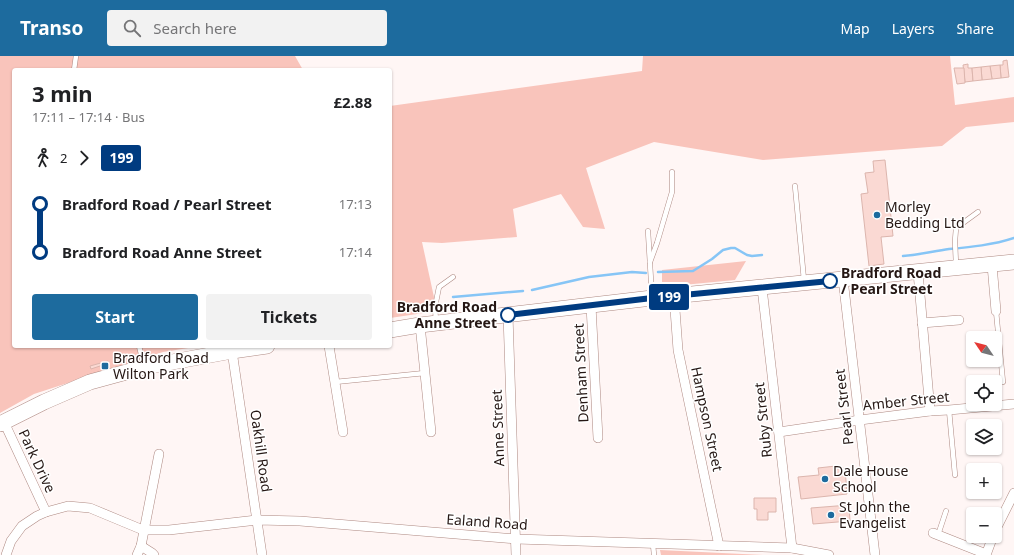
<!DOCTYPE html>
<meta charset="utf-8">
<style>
body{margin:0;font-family:"Noto Sans",sans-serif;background:#f2f2f2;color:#202124;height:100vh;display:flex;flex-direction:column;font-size:15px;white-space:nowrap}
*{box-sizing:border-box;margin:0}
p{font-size:13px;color:#757577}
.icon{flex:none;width:22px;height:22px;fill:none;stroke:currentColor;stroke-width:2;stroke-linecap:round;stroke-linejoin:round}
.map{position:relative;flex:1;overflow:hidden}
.panel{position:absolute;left:12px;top:12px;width:380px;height:280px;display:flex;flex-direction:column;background:#fff;border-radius:4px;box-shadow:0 1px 3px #0004}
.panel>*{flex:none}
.badge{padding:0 8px;border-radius:3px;font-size:14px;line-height:26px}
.needle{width:26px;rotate:305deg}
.buttons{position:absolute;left:966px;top:275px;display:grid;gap:8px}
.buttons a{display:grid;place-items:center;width:36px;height:36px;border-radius:4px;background:#fff;box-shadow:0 1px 3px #0004;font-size:20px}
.map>.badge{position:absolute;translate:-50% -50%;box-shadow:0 0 0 2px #fff}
.legs{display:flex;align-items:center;gap:6px;height:44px;padding:0 20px;font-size:13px}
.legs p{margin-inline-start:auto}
.headline{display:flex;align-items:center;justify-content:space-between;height:68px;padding:0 20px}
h1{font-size:22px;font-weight:700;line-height:30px}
.action{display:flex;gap:8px;margin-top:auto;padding:8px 20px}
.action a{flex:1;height:46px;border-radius:4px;background:#1d6b9e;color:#fff;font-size:16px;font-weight:700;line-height:46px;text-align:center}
.action a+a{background:#f2f2f2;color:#202124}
ul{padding:0 20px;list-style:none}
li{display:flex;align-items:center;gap:14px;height:48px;font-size:15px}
li i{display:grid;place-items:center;width:6px;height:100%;margin:0 5px;background:currentColor}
li i::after{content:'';width:10px;height:10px;margin:-5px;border:3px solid;border-radius:50%;background:#fff}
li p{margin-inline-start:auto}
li:first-child i{background:linear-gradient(#0000 50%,currentColor 0)}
li:last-child i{background:linear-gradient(currentColor 50%,#0000 0)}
header{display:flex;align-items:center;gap:24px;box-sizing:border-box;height:56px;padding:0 20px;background:#1d6b9e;color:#fff}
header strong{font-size:19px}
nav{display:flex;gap:22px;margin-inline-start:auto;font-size:14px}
.search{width:280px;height:36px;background:#f2f2f2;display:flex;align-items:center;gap:10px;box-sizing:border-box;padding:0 14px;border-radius:4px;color:#757577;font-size:15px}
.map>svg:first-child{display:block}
.green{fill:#f9c4bb}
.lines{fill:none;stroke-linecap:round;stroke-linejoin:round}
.stream{stroke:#86c5f6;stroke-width:2.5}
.building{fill:#fad9d3;stroke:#dcb5ad}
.lane-casing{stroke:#ae8982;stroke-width:5.5}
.street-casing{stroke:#ae8982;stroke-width:10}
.primary-casing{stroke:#ae8982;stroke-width:16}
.lane{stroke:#fff;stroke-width:4.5}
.street{stroke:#fff;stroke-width:9}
.primary{stroke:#fff;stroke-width:15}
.line-1-casing{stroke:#fff;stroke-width:9}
.line-1{stroke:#003b80;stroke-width:6}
.poi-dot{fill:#1d6b9e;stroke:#fff;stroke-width:1.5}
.stop-1-dot{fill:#fff;stroke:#003b80;stroke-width:2}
.labels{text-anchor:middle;stroke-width:3;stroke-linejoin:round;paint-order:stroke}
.poi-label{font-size:14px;fill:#251714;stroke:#fff;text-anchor:start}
.stop-label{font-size:14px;font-weight:bold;fill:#251714;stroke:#fff;text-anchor:start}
.street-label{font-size:14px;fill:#251714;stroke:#fff}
</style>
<header>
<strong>Transo</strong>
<div class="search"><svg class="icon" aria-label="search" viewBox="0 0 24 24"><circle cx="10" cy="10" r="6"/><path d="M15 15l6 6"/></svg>Search here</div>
<nav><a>Map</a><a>Layers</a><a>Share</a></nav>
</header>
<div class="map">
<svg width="1014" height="499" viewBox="0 0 1014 499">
<rect width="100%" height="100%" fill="#fff6f5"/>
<g class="green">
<path d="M0,0H295L303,14H14V290H201L163,296L34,338L0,357Z"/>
<path d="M643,0H950L955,49L1014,41V66L966,71L942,90L763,104L654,86L586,112L605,173L583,171L561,138L513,153L517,181L442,187L422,186L437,255L390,262V50L642,15Z"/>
<path d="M746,205L735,224L662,231V214Z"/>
<path d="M660,494L763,499H661Z"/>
</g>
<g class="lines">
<g class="stream">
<path d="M903,200C918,199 934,195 949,193C971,191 993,189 1014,182"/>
<path d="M658,216L693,215L712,203L723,194L731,192H735L747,199L752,200L762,199"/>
<path d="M532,234L589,221L632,216L646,217"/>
<path d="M453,241L523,235"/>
</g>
</g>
<g class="building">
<path d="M1007,4L1009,21L1001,22L1000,9H1003V5Z"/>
<path d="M968,8V12H972L973,25L965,26L963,9Z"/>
<path d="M1000,9L1001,22L992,23L990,10Z"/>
<path d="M990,10L992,23L982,24L981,11Z"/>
<path d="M981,11L982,24L973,25L972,12Z"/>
<path d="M954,12H964L965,27L957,28Z"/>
<path d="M885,104L893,180L881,181L884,208L869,210L861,138L868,137L865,117L874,116L873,105Z"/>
<path d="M108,305L109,307L91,313L90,310Z"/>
<path d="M836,410V413L845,412L847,438L801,443L798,421L819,419L818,412Z"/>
<path d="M754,442H776V456H768V464H757V453H754Z"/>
<path d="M849,449L850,465L813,468L811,452Z"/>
</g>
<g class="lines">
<defs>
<g id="lane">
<path d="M74,14L76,0"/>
<path d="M795,130L804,224"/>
<path d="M648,175L652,241"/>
<path d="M650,206L657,187L672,136V116"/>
<path d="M956,209L955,185L956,172L978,156"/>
<path d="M996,255L1003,326"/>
<path d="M436,265L435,251L439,231L453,221"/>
<path d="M139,290L144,310"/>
<path d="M335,326L425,317"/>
<path d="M949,354L955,419"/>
<path d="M938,479L946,455"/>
<path d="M653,488L654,499"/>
</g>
<g id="street">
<path d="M992,209L996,255"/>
<path d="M918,216L930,355"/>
<path d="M843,223L875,499"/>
<path d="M762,232L792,492"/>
<path d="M674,240L678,294L719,490"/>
<path d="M591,250L598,382"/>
<path d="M508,259L516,499"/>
<path d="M922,267L959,264"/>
<path d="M420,269L431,376"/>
<path d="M329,290L343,376"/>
<path d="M232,295L262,499"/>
<path d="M4,366L46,456"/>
<path d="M779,376L860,364L930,355L949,354L1014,348"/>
<path d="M995,475L1014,437"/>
<path d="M933,477L986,498"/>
<path d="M141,490L152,497L154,499"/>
<path d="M6,499L11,485L22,470L37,460L46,456L68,450L90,452L143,474H169L257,464L300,465L516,483L792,492L829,499"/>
<path d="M137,499L141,490L159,398"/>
<path d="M986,499L993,480"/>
</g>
<g id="primary">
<path d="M390,274L420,269L652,242L1014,206"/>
<path d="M0,368L44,346L90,326L145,311L232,295L267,290"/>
</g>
</defs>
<use href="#lane" class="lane-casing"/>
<use href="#street" class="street-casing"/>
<use href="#primary" class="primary-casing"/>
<use href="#lane" class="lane"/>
<use href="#street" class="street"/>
<use href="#primary" class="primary"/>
</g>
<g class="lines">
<defs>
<path id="line-1" d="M508,259L652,242L830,225"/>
</defs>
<use href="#line-1" class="line-1-casing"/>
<use href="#line-1" class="line-1"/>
</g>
<g class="poi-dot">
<circle cx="877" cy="159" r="4"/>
<rect x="101" y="306" width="8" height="8" rx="2"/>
<circle cx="825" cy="423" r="4"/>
<circle cx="831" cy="459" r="4"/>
</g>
<g class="stop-1-dot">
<circle cx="830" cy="225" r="7"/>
<circle cx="508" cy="259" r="7"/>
</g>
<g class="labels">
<g class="poi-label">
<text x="885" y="156">Morley<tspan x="885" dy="16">Bedding Ltd</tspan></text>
<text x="113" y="307">Bradford Road<tspan x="113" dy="16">Wilton Park</tspan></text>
<text x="833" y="420">Dale House<tspan x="833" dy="16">School</tspan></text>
<text x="839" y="456">St John the<tspan x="839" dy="16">Evangelist</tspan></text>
</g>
<g class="stop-label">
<text x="841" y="222">Bradford Road<tspan x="841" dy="16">/ Pearl Street</tspan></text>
<text x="497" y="256" text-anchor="end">Bradford Road<tspan x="497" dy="16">Anne Street</tspan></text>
</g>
<g class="street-label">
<text transform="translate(581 317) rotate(-93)" y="5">Denham Street</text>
<text transform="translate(906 345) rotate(-6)" y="5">Amber Street</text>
<text transform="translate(844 351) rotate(-97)" y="5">Pearl Street</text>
<text transform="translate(707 363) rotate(78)" y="5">Hampson Street</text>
<text transform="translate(763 364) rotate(-96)" y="5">Ruby Street</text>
<text transform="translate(498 372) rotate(-92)" y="5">Anne Street</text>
<text transform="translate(261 395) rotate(82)" y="5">Oakhill Road</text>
<text transform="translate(37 405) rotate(65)" y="5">Park Drive</text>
<text transform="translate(487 466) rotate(4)" y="5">Ealand Road</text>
</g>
</g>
</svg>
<div class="buttons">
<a><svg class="needle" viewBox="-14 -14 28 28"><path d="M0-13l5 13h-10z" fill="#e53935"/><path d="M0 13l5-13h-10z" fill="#757577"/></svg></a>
<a><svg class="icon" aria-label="locate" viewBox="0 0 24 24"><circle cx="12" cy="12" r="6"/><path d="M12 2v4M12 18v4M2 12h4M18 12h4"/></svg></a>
<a><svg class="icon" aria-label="layers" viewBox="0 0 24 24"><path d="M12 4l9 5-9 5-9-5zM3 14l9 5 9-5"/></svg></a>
<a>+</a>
<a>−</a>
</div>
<b class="badge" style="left:669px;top:241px;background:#003b80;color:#fff">199</b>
<section class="panel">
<div class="headline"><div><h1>3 min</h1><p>17:11 – 17:14 · Bus</p></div><b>£2.88</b></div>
<div class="legs"><svg class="icon" aria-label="walk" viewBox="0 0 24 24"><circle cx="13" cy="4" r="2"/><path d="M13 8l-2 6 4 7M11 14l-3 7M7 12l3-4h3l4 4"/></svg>2<svg class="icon" aria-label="forward" viewBox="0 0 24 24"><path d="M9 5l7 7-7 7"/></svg><b class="badge" style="background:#003b80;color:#fff">199</b></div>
<ul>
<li><i style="color:#003b80"></i><b>Bradford Road / Pearl Street</b><p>17:13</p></li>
<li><i style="color:#003b80"></i><b>Bradford Road Anne Street</b><p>17:14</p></li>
</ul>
<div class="action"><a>Start</a><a>Tickets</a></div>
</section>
</div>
